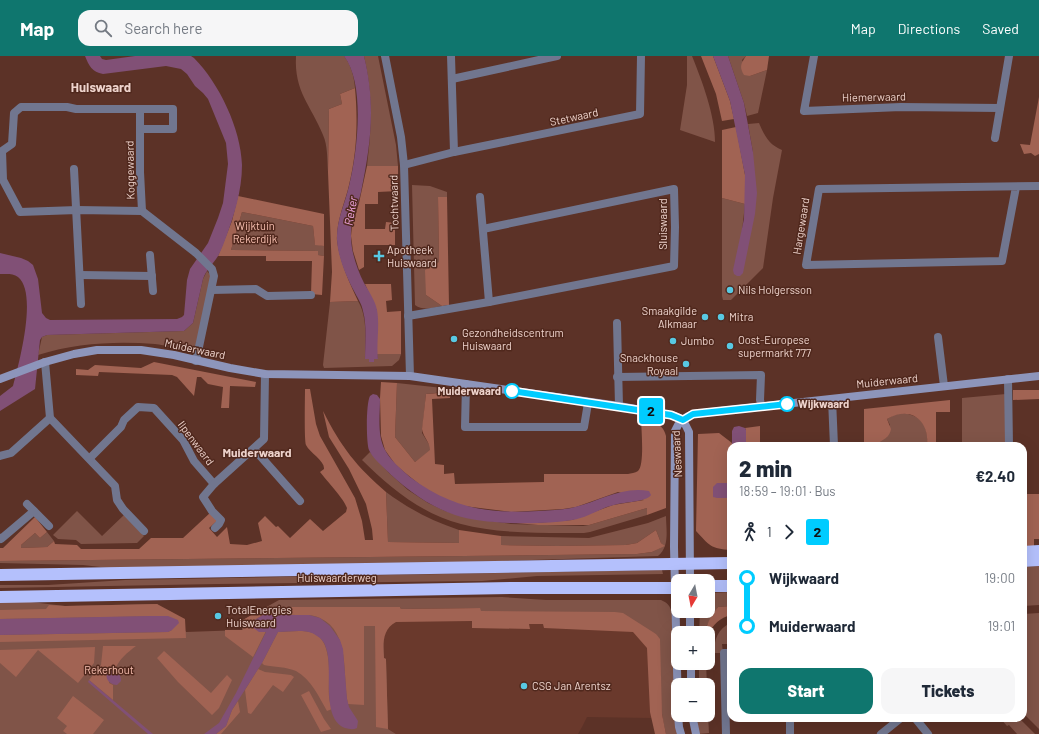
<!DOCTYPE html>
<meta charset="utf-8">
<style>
body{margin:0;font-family:Barlow,sans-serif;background:#f6f6f7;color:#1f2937;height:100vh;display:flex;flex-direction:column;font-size:15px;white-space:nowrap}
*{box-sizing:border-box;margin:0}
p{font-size:13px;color:#747a83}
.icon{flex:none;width:22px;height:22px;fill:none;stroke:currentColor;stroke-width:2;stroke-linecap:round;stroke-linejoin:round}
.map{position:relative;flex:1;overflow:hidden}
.drawer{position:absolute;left:727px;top:386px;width:300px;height:280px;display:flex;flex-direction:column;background:#fff;border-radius:12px;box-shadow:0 4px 16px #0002}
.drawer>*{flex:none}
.badge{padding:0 8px;border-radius:3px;font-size:14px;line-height:26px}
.needle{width:26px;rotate:190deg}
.buttons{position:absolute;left:671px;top:518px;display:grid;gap:8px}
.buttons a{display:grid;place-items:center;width:44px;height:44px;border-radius:8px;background:#fff;box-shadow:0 4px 16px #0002;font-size:20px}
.map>.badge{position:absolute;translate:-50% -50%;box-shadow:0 0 0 2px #fff}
.legs{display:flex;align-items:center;gap:6px;height:44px;padding:0 12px;font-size:13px}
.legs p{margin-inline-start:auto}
.head{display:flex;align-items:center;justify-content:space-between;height:68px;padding:0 12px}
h1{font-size:22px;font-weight:800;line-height:30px}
.primary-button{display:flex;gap:8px;margin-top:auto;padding:8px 12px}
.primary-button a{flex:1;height:46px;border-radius:12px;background:#0f766e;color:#fff;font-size:16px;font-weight:800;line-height:46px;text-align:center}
.primary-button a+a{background:#f6f6f7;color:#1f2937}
ul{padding:0 12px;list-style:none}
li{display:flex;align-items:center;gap:14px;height:48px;font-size:15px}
li i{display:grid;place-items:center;width:6px;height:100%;margin:0 5px;background:currentColor}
li i::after{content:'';width:10px;height:10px;margin:-5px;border:3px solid;border-radius:50%;background:#fff}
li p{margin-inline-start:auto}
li:first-child i{background:linear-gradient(#0000 50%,currentColor 0)}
li:last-child i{background:linear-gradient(currentColor 50%,#0000 0)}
header{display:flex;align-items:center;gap:24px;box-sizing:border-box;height:56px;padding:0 20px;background:#0f766e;color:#fff}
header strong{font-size:19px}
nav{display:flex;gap:22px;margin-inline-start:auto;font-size:14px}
.search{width:280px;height:36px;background:#f6f6f7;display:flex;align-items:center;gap:10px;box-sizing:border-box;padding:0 14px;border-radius:12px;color:#747a83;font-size:15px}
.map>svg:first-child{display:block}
.built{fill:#6a392c}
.green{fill:#805448}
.forest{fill:#a16353}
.water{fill:#815076}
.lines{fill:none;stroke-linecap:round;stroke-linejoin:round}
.street{stroke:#71768f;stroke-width:8}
.secondary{stroke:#8d95bb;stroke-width:8}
.highway{stroke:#b4c0fc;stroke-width:12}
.line-1-casing{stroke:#fff;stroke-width:9}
.line-1{stroke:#0cf;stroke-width:6}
.poi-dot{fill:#58c9e3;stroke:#50281d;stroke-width:1.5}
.stop-1-dot{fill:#fff;stroke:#0cf;stroke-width:2}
.labels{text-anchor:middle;stroke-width:3;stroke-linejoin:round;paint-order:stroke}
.street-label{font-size:11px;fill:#eed3cc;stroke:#50281d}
.park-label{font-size:11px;fill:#f7bfb0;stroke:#50281d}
.poi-label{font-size:11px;fill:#eed3cc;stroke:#50281d;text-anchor:start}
.stop-label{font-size:11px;font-weight:bold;fill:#eed3cc;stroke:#50281d;text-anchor:end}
.water-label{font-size:12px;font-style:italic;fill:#efa4de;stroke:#50281d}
.neighbourhood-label{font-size:12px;font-weight:bold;fill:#eed3cc;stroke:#50281d}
.quarter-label{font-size:13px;font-weight:bold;fill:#eed3cc;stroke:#50281d}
</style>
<header>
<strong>Map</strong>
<div class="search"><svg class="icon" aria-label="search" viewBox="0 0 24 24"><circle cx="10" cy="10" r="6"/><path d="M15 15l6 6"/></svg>Search here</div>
<nav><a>Map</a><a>Directions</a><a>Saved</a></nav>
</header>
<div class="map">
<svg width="1039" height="678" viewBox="0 0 1039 678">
<rect width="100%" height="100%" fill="#5c3227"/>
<path class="built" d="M382,551L656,578L662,660L650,662L587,661L582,671L578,678H396L388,673L386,603H384Z"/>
<g class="green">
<path d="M296,0H344C351,9 354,20 355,32L340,38L342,48L329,53L328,116C327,104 328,90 323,79C311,49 294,36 296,0Z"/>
<path d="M364,0H378L396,89L398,110H367C372,71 373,39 364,0Z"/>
<path d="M687,0H692C702,25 715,59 715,86L680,74L687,29Z"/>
<path d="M728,0H746L742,4L750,20L767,14L758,57L747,60L744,47Z"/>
<path d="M759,67C764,79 769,89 782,94L773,142L763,212L731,244H723L722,240V142L745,148L737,220L753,96L748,68Z"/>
<path d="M412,129L430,130L447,136V141L438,142L439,206L426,239L442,250C432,252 423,255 415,249Z"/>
<path d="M242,156L313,170L315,188L324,190V200L318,199V195L231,194Z"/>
<path d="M207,215L213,222L195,293C182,297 168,289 155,288C116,285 76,287 38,299L42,281L47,279L184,275L193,267L203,223Z"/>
<path d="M358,245C368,262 365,284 365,303H378L377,298H401L399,304L392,310L324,312L323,309L330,246Z"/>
<path d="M397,327L461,334L426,338L422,377L430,390V395L415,406L395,381Z"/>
<path d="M1006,338V390H962V342Z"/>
<path d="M902,357C922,359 929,371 927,390H875L890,369L887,363L894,359Z"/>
<path d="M370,396L389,417L408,434L428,447L445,455L469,462L511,468L583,470L589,469L647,452V459L590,476L584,477C545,477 498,478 461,468C422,458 390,432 362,404Z"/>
<path d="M386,436C409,453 432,465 459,474V487L388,486Z"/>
<path d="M77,455L102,480L124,459L144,480L137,487L81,488L76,484L58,483L53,479Z"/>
<path d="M666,460C666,473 670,491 658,500L373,509L109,512L83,509L0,507V505L637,498L652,496L664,490L661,487L656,474L637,487L626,489L557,490L500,489L501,480L589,482L648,467Z"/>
<path d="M47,476L54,485L47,491L21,492V489L35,477L40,482Z"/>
<path d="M1039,510V549L1023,550V511Z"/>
<path d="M662,514L663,518L537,520L482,525L217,528L0,532V529H48L125,524Z"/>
<path d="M731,536V550L718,551L706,571V577H699L700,555H708V539L711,537Z"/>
<path d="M502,541L546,544H661C668,547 670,550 672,557L678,678H666C658,646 658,611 656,578L480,555V552L401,553L400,551H382L384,602L386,603L388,673L396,678H0V546H31L65,550L157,548L178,564L186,576L242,574L243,564L279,544Z"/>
<path d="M1039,557V673L1023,657V558Z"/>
<path d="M731,567V588H722L723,597H714C714,584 718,572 731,567Z"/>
<path d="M699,607H706L707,629H699Z"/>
<path d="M697,659H708L709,677L698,678Z"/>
<path d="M1000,662H1019L1035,678H1017L1009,669L1007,670Z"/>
</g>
<g class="forest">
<path d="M701,0H713L730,45L734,63L722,65L716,38Z"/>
<path d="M746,0H769L767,14L750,20L744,19C739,11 741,7 746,0Z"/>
<path d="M355,32C358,65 357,96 349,129C345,147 336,165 337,185C340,206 349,226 358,245L330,246L332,216L328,116L329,53L342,48L340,38Z"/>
<path d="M1039,41V98L1035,100L1031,97L1024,98L1020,88L1030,89Z"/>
<path d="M736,71L745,119V148L722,142V74Z"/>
<path d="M367,110H398V135L378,136V148H365V173H385L386,166L395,167V189H364V211L359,214L353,195L351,180L352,170L359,147Z"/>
<path d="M238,140L324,158V190L315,189L313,170L242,156L231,194L318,195V199L324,200L322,239L311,238L312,205H266V200H218L232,165Z"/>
<path d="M438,141H447L449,249L442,250L426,239L425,214L439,206Z"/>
<path d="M365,228H391L392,244L386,245L387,256L401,255V298H377V255Z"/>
<path d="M154,306L256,326L255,331L230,330L229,352H221L223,331L208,328L201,321H197L194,340L177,321L172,319L99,316L98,320L76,319V313L88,314L95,309L141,312Z"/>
<path d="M381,326L397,327L395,381L415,406L430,394C430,386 423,381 422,373L426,338L451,336L450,342L432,343L435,408L444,409V418L454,417L455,428L544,426V418H628C631,417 635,417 638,415C645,409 641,371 641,361C650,371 662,363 666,380V452L647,459V452L589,469H538L505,466L536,467L572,464L613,449L644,444L618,436L576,451L563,453L511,456L464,450L448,445L424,432L404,416L395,408L385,394L381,380L380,342Z"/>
<path d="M305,333H310L316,368L320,380L355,442L362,465L365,484H373L372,473L366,448L349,413L329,381L323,355C341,391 357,411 386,436L388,486L459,487V474L501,480V489L557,490L626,489L637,487L656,474L661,487L665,490L652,496L637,498L0,505V492H3L35,461L47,476L40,482L35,477L21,489V492L47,491L54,485L55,488L77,489L81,493H139L151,482H183L211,456L218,464L209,472L217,481L227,471L230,488L247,489L262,485L258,467L265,460L276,471L278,470L290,482L310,463L323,475L346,456L347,452C344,443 327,425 320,416L324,413C325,405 310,397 306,389C304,384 305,342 305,333Z"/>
<path d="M1013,334H1039V343L1013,344Z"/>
<path d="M950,344V356H936V390H927C930,364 910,349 887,363L891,373C889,384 881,383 875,390H864V353Z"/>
<path d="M760,370V390H746V374L745,372Z"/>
<path d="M719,377L732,387V390H731V427L717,428V442H731V494C711,493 709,489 696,475L698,378Z"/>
<path d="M1023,438H1039V483H1034V490H1023Z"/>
<path d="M157,548L185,563L186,582L0,586V579L168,576L172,574L168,560L0,563V554L46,553L49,549L65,550Z"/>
<path d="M731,550V559C720,562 713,568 708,579V577H706C706,567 712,559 718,551Z"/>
<path d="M265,551H400L401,553L480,552L481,555L615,556L623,557L656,578L660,583L662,658L666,678H655L650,656L647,592L633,576L544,572L543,568H529L530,573L472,572V565L396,566C382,573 383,589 384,602L386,603L388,673L376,671L375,570H364V649L348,648C342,620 351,576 320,562C313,558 303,559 296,559C287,559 270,557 262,560C257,562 253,565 249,568L266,575L253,601L225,580V574H243V564Z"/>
<path d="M278,576C288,576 303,573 313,577C334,585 328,623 329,640C329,645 331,649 332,653L327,655C319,641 311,623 296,615C287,611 274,611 264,609L262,607Z"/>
<path d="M103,590H136C128,596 118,604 115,614L112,613L109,627L113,629V644L89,624L101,609Z"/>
<path d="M95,591L94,607L78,627L38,594L16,621L0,607V594Z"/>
<path d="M164,595L211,637L227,619L232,624L219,652L212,659L178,626L157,602Z"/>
<path d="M258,613L265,616L291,619L294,621L283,636L273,629L251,658L248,657L245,634Z"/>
<path d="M309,635L324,663L331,673L321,676L301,639Z"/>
<path d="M73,640L104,664L93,678H67L63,675L67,670L57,662Z"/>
<path d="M238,645L240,656L221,678H216L226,670L232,654Z"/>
</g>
<g class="water">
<path d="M85,0H100L102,3L106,4L135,0H191L194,2C219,27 241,73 242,109C242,135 234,160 225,184C223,189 221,195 218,200C213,208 206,214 203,223L193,267L184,275L47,279L42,281L40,284L35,333L0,355V340L13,330C19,307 38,237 18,221C13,217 6,218 0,218V197L21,202L28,205L33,209L38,223L42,257L46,262L50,264L177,263L182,261L184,259L187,224L190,213L208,187L218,162L223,147L228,108L226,87L208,43L203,37L195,30L187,18L181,13L166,10L103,18C92,16 89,10 85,0Z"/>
<path d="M344,0H364C376,49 371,87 361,136C358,150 350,165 351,180C351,196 357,213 364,227C369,236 375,244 377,254C380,270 376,287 378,303H374V306H369V303H365C365,288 367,269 363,255C362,248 357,241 354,235C346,220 338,201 337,184C336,165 345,148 349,130C357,97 366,29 344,0Z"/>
<path d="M713,0H728L744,47L753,96L757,137L755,158L743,217L740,220H737L734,218L733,214L744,163L745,119L730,45Z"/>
<path d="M373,338L377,339L380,343C380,360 377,379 385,394C391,405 401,413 410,421C451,452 488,458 539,455C551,454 564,454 575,451C600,445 622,430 649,435L651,439C647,446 623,446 614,449C600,452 587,462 572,464C541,469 485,469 455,459C428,450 404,432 384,412C379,407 372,401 369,394C366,386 366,347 370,340Z"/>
<path d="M739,370L745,372L746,374V390H732V375L734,371Z"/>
<path d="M717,427H731V442H717L713,441V431Z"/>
<path d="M263,559H309L320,562L330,570L340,584L343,593L347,643L349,651L358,665L357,672C353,674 349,673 345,672C320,662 334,613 326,592C325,587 321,582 317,580C308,572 290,576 278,576L262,607L232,654L226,670L216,678H204L219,667L236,637L266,576H259L248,568Z"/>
<path d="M150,560H168L178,564L179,567L172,574L168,576L0,579V563Z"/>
<path d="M112,613C118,615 121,619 121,625L117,629C107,629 102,617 112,613Z"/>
<path d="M89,624L153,678H148L88,626Z"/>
</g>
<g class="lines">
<g class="street">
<path d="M385,0L401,81L404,109L410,320"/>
<path d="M451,0L454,96"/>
<path d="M814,0L804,55L901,51L1000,52"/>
<path d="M452,23L557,0"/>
<path d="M140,53V116L142,155"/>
<path d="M141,73H173V53H76L67,51H21L14,57L12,88L2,95L3,124L20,156L77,154L142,155L196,197L212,213L214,220L196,305"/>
<path d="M995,82L1009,0"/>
<path d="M404,109L454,96L640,58L641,0"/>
<path d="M74,113L81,248"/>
<path d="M1016,131L1002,205L806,209L819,133L1039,130"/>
<path d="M480,141L489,246"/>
<path d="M150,199L153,235"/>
<path d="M80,219L152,220"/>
<path d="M212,234L256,233L267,240L311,239"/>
<path d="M408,260L489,246L674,210L675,171L674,133L483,173"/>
<path d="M617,267L619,350"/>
<path d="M938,281L944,330"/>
<path d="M45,306L50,362L115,430L117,444L123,453L144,475"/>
<path d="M617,321L761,319L760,344L762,351"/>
<path d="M1008,323L1009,390"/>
<path d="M466,328L465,371H584L588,347"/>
<path d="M832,343L834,390"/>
<path d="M254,393L300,445"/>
<path d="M0,400L11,397L50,362"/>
<path d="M90,402L121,371L124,364L138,351L154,352L183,384L194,405L214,428"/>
<path d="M27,448L49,470"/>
<path d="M215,472L219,468L221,464L212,455L203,441L214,428L264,383L265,318"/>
<path d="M0,482L1,483L34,455"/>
<path d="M790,662V678"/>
<path d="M913,662H915L928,678"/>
<path d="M726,678L724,597H731"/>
<path d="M881,678L901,662"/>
</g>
<g class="secondary">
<path d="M0,323L45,306L74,298L97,294H141L174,299L230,312L265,318L410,320L619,350L675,360L683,364L689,376L690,525"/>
<path d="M690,555V577"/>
<path d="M691,607V629"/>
<path d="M678,653L674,491L675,375C678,367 684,361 693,358L1039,320"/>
<path d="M678,659L679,671L681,678"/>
<path d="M692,659L696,678"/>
</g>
<g class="highway">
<path d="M1023,496L1039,495"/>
<path d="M1023,505L1039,504"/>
<path d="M0,519L731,507"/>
<path d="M708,530H731"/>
<path d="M0,541L511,532H678"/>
</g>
</g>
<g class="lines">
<defs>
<path id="line-1" d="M512,335L671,359L683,364L693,358L787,348"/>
</defs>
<use href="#line-1" class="line-1-casing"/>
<use href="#line-1" class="line-1"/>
</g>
<g class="poi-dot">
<path d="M377 194h4v4h4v4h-4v4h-4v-4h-4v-4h4z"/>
<circle cx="730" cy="234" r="4"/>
<circle cx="705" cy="261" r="4"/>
<circle cx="721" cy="261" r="4"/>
<circle cx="454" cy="283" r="4"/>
<circle cx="673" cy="285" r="4"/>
<circle cx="730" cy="290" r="4"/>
<circle cx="686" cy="308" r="4"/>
<circle cx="218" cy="560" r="4"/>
<circle cx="524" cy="630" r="4"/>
</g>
<g class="stop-1-dot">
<circle cx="512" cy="335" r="7"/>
<circle cx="787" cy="348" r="7"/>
</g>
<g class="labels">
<g class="street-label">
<text transform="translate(874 41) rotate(-1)" y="4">Hiemerwaard</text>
<text transform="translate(574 61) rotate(-12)" y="4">Stetwaard</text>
<text transform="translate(130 114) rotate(-91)" y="4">Koggewaard</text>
<text transform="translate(394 147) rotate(-91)" y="4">Tochtwaard</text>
<text transform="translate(663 168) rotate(-90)" y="4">Sluiswaard</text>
<text transform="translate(801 170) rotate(-81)" y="4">Hargewaard</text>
<text transform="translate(195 293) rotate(12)" y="4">Muiderwaard</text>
<text transform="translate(887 325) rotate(-6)" y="4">Muiderwaard</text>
<text transform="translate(196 387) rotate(53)" y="4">Ilpenwaard</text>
<text transform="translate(677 398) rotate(-93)" y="4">Neswaard</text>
<text x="337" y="526">Huiswaarderweg</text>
</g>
<g class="park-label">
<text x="255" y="174">Wijktuin<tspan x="255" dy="13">Rekerdijk</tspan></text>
<text x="109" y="618">Rekerhout</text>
</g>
<g class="poi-label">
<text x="387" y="198">Apotheek<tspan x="387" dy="13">Huiswaard</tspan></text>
<text x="738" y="238">Nils Holgersson</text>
<text x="697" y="259" text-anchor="end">Smaakgilde<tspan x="697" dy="13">Alkmaar</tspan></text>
<text x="729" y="265">Mitra</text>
<text x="462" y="281">Gezondheidscentrum<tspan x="462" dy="13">Huiswaard</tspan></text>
<text x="738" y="288">Oost-Europese<tspan x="738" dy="13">supermarkt 777</tspan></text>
<text x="681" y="289">Jumbo</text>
<text x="678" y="306" text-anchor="end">Snackhouse<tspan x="678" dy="13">Royaal</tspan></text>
<text x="226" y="558">TotalEnergies<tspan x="226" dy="13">Huiswaard</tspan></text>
<text x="532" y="634">CSG Jan Arentsz</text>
</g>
<g class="stop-label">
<text x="501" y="339">Muiderwaard</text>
<text x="798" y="352" text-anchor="start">Wijkwaard</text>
</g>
<g class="water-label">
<text transform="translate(351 155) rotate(-80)" y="4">Reker</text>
</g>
<g class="neighbourhood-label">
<text x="257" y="401">Muiderwaard</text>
</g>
<g class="quarter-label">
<text x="101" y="36">Huiswaard</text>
</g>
</g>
</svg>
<div class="buttons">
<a><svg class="needle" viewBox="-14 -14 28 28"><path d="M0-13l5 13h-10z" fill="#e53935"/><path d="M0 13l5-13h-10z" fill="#747a83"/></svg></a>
<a>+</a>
<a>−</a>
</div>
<b class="badge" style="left:651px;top:355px;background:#0cf;color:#111">2</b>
<section class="drawer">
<div class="head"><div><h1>2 min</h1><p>18:59 – 19:01 · Bus</p></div><b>€2.40</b></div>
<div class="legs"><svg class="icon" aria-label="walk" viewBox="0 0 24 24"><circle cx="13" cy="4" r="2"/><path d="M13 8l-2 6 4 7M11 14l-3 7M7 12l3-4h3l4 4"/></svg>1<svg class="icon" aria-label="forward" viewBox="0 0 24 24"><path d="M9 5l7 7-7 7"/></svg><b class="badge" style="background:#0cf;color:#111">2</b></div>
<ul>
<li><i style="color:#0cf"></i><b>Wijkwaard</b><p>19:00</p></li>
<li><i style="color:#0cf"></i><b>Muiderwaard</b><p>19:01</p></li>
</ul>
<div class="primary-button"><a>Start</a><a>Tickets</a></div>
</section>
</div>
